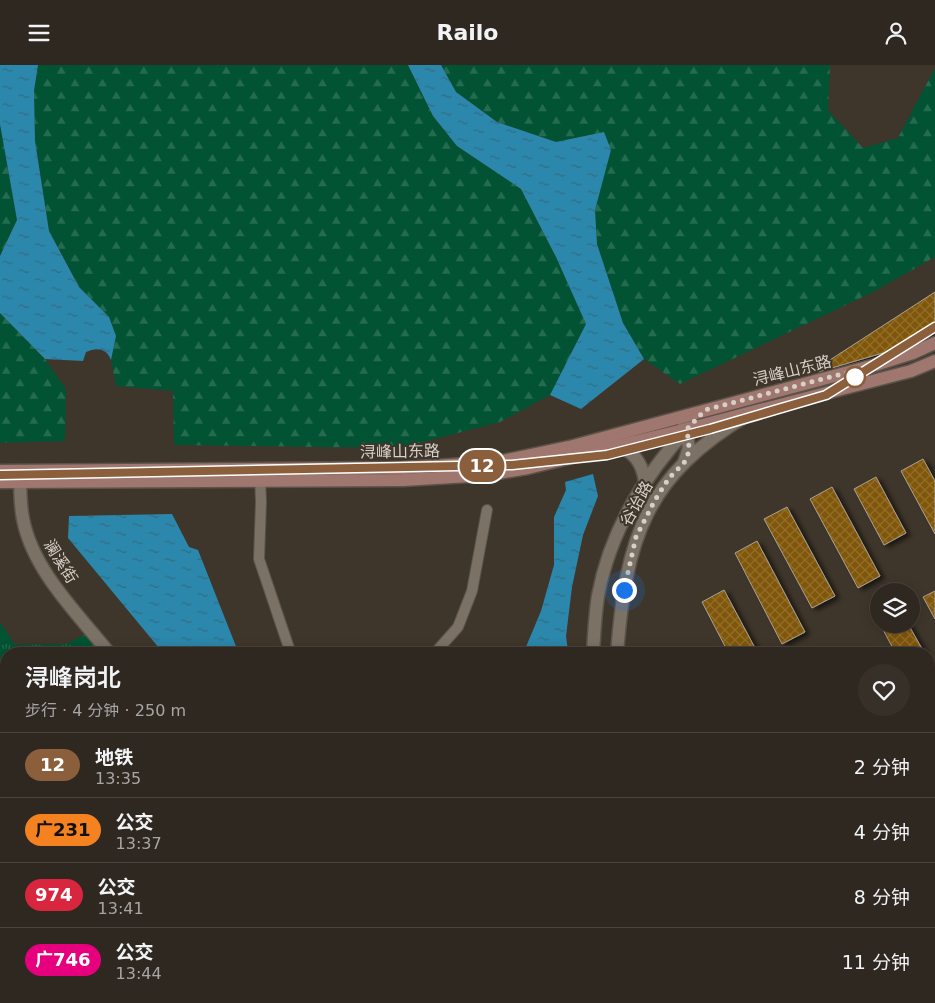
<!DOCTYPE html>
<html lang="zh">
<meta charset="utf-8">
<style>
body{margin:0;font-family:"DejaVu Sans","Noto Sans SC",sans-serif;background:#373029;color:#f1f3f6;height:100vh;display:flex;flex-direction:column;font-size:19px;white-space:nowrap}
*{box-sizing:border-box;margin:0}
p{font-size:16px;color:#a7a6a5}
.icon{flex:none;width:28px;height:28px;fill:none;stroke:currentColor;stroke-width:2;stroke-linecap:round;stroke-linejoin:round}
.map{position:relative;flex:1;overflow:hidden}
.drawer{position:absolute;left:0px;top:582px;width:935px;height:356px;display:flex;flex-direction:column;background:#2f2820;border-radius:20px 20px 0 0;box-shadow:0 2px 12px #0003,0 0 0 1px #4a443e}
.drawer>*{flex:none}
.badge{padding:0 10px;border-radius:16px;font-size:18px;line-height:32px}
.fabs{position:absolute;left:870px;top:518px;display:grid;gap:10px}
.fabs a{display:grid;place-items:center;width:50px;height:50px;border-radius:50%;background:#2f2820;box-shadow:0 2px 12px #0003,0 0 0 1px #4a443e;font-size:25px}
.you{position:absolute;width:25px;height:25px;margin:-12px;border:4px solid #fff;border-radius:50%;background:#1a73e8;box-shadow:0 0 0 8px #1a73e833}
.map>.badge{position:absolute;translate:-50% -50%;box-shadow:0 0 0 2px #fff}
.round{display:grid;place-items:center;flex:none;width:52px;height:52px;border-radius:26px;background:#373029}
.head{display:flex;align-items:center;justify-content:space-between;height:85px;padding:0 25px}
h1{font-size:24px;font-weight:600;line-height:38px}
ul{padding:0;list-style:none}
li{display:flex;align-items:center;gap:15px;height:65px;padding:0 25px;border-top:1px solid #4a443e}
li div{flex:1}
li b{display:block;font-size:19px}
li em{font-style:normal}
li .badge{min-width:55px;font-weight:700;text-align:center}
header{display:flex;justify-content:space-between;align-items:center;height:65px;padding:0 25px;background:#2f2820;font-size:22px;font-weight:600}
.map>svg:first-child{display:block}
.forest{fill:url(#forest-firs)}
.park{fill:url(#park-tufts)}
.water{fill:url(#water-ripples)}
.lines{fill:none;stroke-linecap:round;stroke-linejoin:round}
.stream{stroke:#2b87ab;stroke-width:3}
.building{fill:url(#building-cross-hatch);stroke:#aaa093;filter:url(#shadow)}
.minor-casing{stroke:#5b534a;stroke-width:12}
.tertiary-casing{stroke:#5b534a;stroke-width:15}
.secondary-casing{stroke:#5b534a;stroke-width:15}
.minor{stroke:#7b7165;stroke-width:10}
.tertiary{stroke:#7b7165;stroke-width:12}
.secondary{stroke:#9f776f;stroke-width:12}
.line-casing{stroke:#fff;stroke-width:11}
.line{stroke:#8b5e3c;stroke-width:8}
.walk{stroke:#d6d0c9;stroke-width:5;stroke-dasharray:0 9}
.stop-dot{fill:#fff;stroke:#8b5e3c;stroke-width:2.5}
.labels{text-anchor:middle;stroke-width:4;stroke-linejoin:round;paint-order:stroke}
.street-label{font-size:16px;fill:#d6d0c9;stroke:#3f362b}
</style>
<header><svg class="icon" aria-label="menu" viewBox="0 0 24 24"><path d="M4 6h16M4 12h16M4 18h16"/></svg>Railo<svg class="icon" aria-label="person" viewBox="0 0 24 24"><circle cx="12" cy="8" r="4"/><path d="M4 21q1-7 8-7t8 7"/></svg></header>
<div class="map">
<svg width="935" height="938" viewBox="0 0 935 938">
<defs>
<pattern id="forest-firs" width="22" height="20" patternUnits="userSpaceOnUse" patternTransform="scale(1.25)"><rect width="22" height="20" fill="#015334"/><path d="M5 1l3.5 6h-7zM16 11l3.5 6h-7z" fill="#256b50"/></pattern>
<pattern id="park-tufts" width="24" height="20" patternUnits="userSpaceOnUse" patternTransform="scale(1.25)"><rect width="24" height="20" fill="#015334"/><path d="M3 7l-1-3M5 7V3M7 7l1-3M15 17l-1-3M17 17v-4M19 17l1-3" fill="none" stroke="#256b50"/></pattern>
<pattern id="water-ripples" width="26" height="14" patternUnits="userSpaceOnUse" patternTransform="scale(1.25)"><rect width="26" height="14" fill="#2b87ab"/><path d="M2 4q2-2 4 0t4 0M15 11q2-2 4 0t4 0" fill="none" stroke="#326d84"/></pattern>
<pattern id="building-cross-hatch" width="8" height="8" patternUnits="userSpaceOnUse" patternTransform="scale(1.25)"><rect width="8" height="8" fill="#805708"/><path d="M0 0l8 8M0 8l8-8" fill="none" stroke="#916e2b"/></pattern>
<filter id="shadow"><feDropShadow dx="4.5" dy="2.5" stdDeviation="2.5" flood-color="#0009"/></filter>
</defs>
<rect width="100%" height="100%" fill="#3f362b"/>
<g class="forest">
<path d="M38,0H408L433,51L457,81L521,124L556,192L586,259L550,330L500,357L400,383L174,380L173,326L116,321L111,295L116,271L109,252L79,222L49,166L35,76L34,26Z"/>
<path d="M441,0H830L828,45L863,83L898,73L935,3V192L873,227L680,319L644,294L623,258L597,179L595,145L610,85L604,67L556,77L497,57L456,27Z"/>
<path d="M0,59L17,155L0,191Z"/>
<path d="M0,248L45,294L66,324L65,376L0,378Z"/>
</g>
<path class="park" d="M0,557L15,580L66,579L86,569L102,589H6V778L0,779Z"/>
<g class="water">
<path d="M0,0H38L34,26L35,76L49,166L79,222L109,252L116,271L111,295C107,283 96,282 86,287L83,296L45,294L0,248V191L17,155L0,59Z"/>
<path d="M408,0H441L456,27L497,57L556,77L604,67L611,85L595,145L597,179L623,258L644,294L581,344L550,330L586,259L556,192L521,124L457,81L433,51Z"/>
<path d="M593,409L598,431L583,470L572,522L566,571L568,586L566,589H523L541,546L554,500V452L566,425L565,417Z"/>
<path d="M172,449L189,482L198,485L239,589H164L68,473L69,451Z"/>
</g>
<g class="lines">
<path class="stream" d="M531,938L532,932"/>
</g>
<g class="building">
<path d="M935,227V267L910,280L818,307L816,304Z"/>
<path d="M923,394L935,416V469L901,406Z"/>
<path d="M876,412L906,468L884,480L854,424Z"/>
<path d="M832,422L880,511L858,523L810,434Z"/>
<path d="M787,442L835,531L812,543L764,454Z"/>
<path d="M757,476L805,567L782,579L735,488Z"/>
<path d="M724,525L755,583L745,589H729L702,537Z"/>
<path d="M935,526V554L923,532Z"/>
<path d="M879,536V557L870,541Z"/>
<path d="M880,559H908L925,589H896Z"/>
</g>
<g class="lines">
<defs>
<g id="minor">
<path d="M260,410L261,437L259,494L291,589"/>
<path d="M434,589L458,562L472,526L487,445"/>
<path d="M0,793L6,792"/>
</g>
<g id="tertiary">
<path d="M615,381C634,385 642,398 645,416"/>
<path d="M684,398L689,382L684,360"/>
<path d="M20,408C20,423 20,439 23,454C33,506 78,549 110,589"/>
<path d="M593,589C594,570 595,550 598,531C610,466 645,409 690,361"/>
<path d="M617,589C626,473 645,411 749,349"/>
<path d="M929,799L935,798"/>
<path d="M324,938L328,932"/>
<path d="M338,938L341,932"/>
<path d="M570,938L571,932"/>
<path d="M593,938L594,932"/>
</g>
<g id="secondary">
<path d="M0,406L403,403L498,397L573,381L875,300L913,288L935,278"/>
<path d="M0,417L403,415L486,410L528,403L687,364L911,306L935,296"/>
</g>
</defs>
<use href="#minor" class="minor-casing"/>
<use href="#tertiary" class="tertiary-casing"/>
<use href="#secondary" class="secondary-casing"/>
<use href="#minor" class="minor"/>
<use href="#tertiary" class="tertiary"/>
<use href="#secondary" class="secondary"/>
</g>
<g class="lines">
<defs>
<path id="line" d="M0,410L512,400L607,390L710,364L826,330L935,262"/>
</defs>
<use href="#line" class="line-casing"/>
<use href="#line" class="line"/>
<path class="walk" d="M624,525L636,472L655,435L669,413L684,398L688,389L689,382L687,364L705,345L853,306L855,312"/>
</g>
<circle class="stop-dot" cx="855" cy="312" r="10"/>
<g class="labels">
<g class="street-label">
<text transform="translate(792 305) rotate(-14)" y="6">浔峰山东路</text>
<text transform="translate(400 386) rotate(-1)" y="6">浔峰山东路</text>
<text transform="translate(636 438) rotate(-61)" y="6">谷诒路</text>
<text transform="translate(61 496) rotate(58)" y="6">澜溪街</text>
</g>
</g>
</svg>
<div class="fabs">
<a><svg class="icon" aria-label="layers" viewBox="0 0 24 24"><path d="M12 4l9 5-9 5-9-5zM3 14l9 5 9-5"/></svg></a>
</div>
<div class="you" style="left:624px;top:525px"></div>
<b class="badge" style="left:482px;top:401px;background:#8b5e3c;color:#fff">12</b>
<section class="drawer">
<div class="head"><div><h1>浔峰岗北</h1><p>步行 · 4 分钟 · 250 m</p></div><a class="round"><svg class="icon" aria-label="heart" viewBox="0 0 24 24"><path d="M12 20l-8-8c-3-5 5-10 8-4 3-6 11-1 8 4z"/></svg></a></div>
<ul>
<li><span class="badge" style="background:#8b5e3c;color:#fff">12</span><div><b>地铁</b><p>13:35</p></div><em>2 分钟</em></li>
<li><span class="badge" style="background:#f58220;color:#111">广231</span><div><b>公交</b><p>13:37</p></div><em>4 分钟</em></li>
<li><span class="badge" style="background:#d7263d;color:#fff">974</span><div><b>公交</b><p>13:41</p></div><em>8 分钟</em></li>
<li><span class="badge" style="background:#e6007e;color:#fff">广746</span><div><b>公交</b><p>13:44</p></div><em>11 分钟</em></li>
</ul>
</section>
</div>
